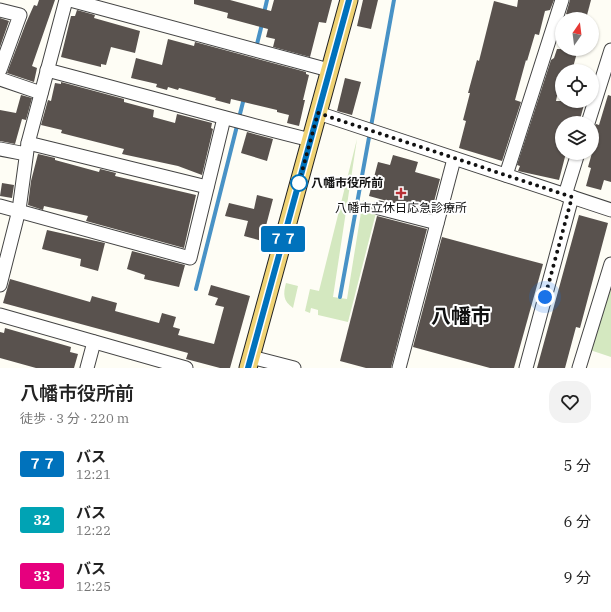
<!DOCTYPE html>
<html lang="ja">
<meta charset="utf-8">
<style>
body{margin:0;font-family:"IBM Plex Serif","Noto Sans JP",serif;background:#f2f2f2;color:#222;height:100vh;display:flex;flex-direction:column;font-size:15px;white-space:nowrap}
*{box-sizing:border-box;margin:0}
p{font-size:13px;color:#767676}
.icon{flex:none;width:22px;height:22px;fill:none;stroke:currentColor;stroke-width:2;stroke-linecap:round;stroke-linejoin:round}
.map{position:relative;height:368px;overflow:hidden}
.side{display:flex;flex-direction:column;background:#fff;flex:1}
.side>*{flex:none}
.badge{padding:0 8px;border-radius:3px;font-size:14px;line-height:26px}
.needle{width:26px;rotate:14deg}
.tools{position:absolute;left:555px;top:12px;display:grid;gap:8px}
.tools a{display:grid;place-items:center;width:44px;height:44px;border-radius:50%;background:#fff;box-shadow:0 1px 3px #0004;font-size:20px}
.you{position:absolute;width:20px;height:20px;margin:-10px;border:3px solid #fff;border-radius:50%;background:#1a73e8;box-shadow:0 0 0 6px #1a73e833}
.map>.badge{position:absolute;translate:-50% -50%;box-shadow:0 0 0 2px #fff}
.round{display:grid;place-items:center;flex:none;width:42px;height:42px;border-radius:16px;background:#f2f2f2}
.overview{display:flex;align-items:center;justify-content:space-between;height:68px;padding:0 20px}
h1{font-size:19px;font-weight:600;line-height:30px}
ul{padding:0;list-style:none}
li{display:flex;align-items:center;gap:12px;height:56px;padding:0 20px}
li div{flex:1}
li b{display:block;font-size:15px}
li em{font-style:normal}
li .badge{min-width:44px;font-weight:700;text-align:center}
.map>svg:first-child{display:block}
.green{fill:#d4e8c0}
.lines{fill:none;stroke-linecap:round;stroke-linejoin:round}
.stream{stroke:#4892c6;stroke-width:4}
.building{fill:#59524e}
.minor-casing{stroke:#444;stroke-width:15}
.major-casing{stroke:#222;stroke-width:19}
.minor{stroke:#fff;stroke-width:13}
.major{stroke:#f0d374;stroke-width:17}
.line-casing{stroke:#fff;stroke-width:9}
.line{stroke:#0072bc;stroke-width:6}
.walk{stroke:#111;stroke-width:4;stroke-dasharray:0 7.2}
.stop-dot{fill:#fff;stroke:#0072bc;stroke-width:2}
.poi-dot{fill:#b93035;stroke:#fff;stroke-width:1.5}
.labels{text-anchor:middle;stroke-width:4;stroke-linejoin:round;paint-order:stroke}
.stop-label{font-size:12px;font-weight:bold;fill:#111;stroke:#fff;text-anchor:start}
.poi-label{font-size:12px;fill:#111;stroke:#fff}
.town-label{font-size:20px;font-weight:bold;fill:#111;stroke:#fff}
</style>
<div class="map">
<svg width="611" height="368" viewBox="0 0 611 368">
<rect width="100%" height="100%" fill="#fefdf5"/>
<g class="green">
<path d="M357,139L333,297L347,299L363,200L378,205L348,322L318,315V310L311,308L310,313L305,311L310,289L319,291Z"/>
<path d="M611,281V357L590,350Z"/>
<path d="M286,283L298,286L293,308C283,301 283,294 286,283Z"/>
</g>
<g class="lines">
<g class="stream">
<path d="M264,13L267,0"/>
<path d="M256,48L262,24"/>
<path d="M196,289L244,98"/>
<path d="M340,297L394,0"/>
</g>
</g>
<g class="building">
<path d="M39,0H55L32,66L37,68L34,82L7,73L26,23L34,5L37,6Z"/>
<path d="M194,0H230L271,11L274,0H332L326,23L319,22L310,57L273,47L275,39L266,37L268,29L227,18L228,13L194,4Z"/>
<path d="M363,0H378L371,29L357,26Z"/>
<path d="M518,0H554L550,10L545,11L539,35L535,34L527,61L526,60L515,100L521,102L502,161L459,148L466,121L463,120L470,93H468L477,60L479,61L494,1L517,7Z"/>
<path d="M570,0H591L586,19L566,14Z"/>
<path d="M77,10L95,15L94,18L140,31L135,53L111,47L106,65L101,64V67L61,57L71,16H75Z"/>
<path d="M0,18L9,21L0,47Z"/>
<path d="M168,39L194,46L195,42L306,72V74L309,75L303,100H305L299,126L287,123L289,115L277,112V110L231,99L230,104L215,100L216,98L179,88L178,90L168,87L167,90L156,87L157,84L131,78L136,58L162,65Z"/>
<path d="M557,49H578L572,71H562L556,101H585L579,123H562V153H566L559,180L518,171L520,166L517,165L551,60L554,58Z"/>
<path d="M345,78L361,82L352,115L337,111Z"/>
<path d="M61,82L124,99V102L154,110L153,117L175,123L177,114L212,123L211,128L213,129L202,175L178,166L122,154L124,149L61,133L62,130L41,125L48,100L51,101L55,83L61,84Z"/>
<path d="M21,95L32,98L26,120L22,119L15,144L0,141V110L16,113Z"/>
<path d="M608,95L611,96V182L604,180L601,190L586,186L591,168L588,167L592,153V130L596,124L599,125Z"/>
<path d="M247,132L273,139L267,161L241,153Z"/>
<path d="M38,154L55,158V160L99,172L100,169L116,173L115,176L196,195L184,248L86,221L88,216L44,206L43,210L28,205L31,181Z"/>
<path d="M393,155L418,162L415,172L440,179L431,213L369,196L378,162L390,165Z"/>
<path d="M2,183L14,185L12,198L0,196Z"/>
<path d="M257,195L273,199L262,241L244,236L248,221L225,216L229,203L254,209Z"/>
<path d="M579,215L608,223L580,328L576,327L565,368H537Z"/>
<path d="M377,216L427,229L391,368H366L340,361Z"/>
<path d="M47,230L105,243L98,271L80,266L81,259L42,249Z"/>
<path d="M442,237L543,264L514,368H490L413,347Z"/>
<path d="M132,251L185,265L179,287L144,279L145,275L127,269Z"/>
<path d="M10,279L90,302L92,296L117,303L115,311L159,323L162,313L176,317L173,327L180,329L178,335L214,344L224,307L215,305L218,298L208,295L211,285L250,296L230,368H220L186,359L188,353L3,303Z"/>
<path d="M5,328L71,347L70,352L78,354L74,368H36L0,358V332L4,333Z"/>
</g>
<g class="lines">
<defs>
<g id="minor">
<path d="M70,0L329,70"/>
<path d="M0,10L20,15L0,70"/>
<path d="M47,70C135,93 222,118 311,140"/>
<path d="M0,79L41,93"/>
<path d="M318,113L611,210"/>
<path d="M588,123L611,50"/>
<path d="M28,143L207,187"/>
<path d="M0,149L26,154"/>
<path d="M506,175L562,0"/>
<path d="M565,195L578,153"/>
<path d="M0,206L190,258L224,118"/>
<path d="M379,208L437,223"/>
<path d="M0,285L19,210L28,143L66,0"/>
<path d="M0,315L186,368"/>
<path d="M251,357L294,368"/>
<path d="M87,368L94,342"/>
<path d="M399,368L454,159"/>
<path d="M526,368L572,197"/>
<path d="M579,368L611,264"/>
</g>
<path id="major" d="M248,368L349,0"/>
</defs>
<use href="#minor" class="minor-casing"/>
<use href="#major" class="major-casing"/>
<use href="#minor" class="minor"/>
<use href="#major" class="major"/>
</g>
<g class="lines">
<defs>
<path id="line" d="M248,368L349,0"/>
</defs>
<use href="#line" class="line-casing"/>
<use href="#line" class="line"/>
<path class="walk" d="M299,183L298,186L318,113L572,197L545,297"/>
</g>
<circle class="stop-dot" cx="299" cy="183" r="8"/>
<path class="poi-dot" d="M399 187h4v4h4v4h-4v4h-4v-4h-4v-4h4z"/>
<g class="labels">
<g class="stop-label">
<text x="311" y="187">八幡市役所前</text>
</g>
<g class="poi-label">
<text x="401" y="212">八幡市立休日応急診療所</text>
</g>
<g class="town-label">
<text x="461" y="323">八幡市</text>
</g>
</g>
</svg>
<div class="tools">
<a><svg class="needle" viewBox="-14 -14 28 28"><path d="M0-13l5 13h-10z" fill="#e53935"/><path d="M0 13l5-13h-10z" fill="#767676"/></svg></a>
<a><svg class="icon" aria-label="locate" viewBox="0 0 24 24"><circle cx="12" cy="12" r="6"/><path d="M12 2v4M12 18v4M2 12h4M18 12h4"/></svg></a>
<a><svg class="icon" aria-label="layers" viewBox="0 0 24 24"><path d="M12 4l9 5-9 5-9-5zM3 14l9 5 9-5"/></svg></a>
</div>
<div class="you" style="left:545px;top:297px"></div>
<b class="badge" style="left:283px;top:239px;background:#0072bc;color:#fff">７７</b>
</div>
<section class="side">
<div class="overview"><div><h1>八幡市役所前</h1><p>徒歩 · 3 分 · 220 m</p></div><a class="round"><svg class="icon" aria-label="heart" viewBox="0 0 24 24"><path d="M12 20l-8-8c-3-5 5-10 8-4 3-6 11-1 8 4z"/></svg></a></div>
<ul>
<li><span class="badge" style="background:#0072bc;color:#fff">７７</span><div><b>バス</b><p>12:21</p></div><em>5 分</em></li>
<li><span class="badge" style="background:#00a3b4;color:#fff">32</span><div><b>バス</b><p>12:22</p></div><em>6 分</em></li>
<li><span class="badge" style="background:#e6007e;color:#fff">33</span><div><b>バス</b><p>12:25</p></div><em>9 分</em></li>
</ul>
</section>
